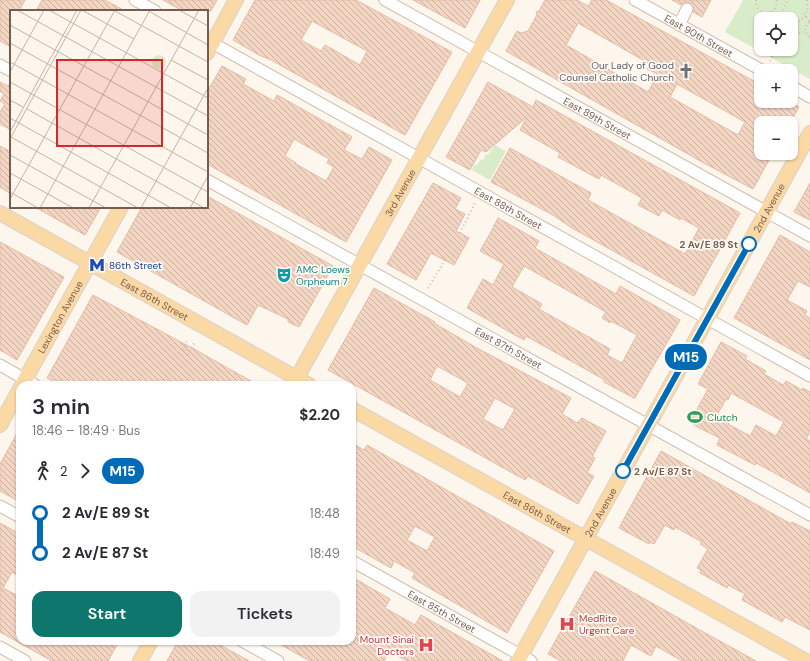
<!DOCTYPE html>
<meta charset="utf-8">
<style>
body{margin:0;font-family:"DM Sans",sans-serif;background:#f2f2f3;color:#2b2b33;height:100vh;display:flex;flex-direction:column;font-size:15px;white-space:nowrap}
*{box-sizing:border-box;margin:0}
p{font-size:13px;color:#7c7c81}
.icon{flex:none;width:22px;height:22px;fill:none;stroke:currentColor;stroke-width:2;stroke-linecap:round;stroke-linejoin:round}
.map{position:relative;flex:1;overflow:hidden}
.details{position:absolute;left:16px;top:381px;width:340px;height:264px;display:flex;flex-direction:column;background:#fff;border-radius:12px;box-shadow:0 1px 3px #0004}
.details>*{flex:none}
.badge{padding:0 8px;border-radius:13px;font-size:14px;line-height:26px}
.fabs{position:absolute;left:754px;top:12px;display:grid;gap:8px}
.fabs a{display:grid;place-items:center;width:44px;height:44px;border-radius:8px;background:#fff;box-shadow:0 1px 3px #0004;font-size:20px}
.map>.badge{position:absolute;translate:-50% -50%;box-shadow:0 0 0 2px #fff}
.legs{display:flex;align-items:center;gap:6px;height:44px;padding:0 16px;font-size:13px}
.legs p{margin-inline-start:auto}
.summary{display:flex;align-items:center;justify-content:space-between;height:68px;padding:0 16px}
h1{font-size:22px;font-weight:600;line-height:30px}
.action{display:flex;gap:8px;margin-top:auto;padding:8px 16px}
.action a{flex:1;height:46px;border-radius:12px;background:#0f766e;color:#fff;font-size:16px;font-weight:600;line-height:46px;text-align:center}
.action a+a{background:#f2f2f3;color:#2b2b33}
ul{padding:0 16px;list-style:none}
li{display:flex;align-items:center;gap:14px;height:40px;font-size:15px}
li i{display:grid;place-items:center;width:6px;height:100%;margin:0 5px;background:currentColor}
li i::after{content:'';width:10px;height:10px;margin:-5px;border:3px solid;border-radius:50%;background:#fff}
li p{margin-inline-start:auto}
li:first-child i{background:linear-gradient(#0000 50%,currentColor 0)}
li:last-child i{background:linear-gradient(currentColor 50%,#0000 0)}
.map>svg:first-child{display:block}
.green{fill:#d8ecc9;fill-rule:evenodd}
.building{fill:url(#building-back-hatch);stroke:#e6bba3;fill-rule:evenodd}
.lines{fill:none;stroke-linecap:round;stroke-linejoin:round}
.minor-casing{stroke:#d1beb0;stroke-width:13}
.major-casing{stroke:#dad1cd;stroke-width:16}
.path{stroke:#d9b8a5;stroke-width:2;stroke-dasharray:1 3;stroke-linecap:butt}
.minor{stroke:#fff;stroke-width:11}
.major{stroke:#fbd9a5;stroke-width:14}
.line-1-casing{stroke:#fff;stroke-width:9}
.line-1{stroke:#006cb7;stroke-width:6}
.stop-1-dot{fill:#fff;stroke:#006cb7;stroke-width:2}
.labels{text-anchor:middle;stroke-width:3.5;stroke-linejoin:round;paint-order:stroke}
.street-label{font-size:10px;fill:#7a5c4d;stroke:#fffaf3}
.worship-label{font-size:10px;fill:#5b616d;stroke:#fffaf3;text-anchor:end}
.stop-label{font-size:10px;font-weight:bold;fill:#7a5c4d;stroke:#fffaf3;text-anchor:end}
.transit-label{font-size:10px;fill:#164399;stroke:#fffaf3;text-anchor:start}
.culture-label{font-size:10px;fill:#0d838f;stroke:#fffaf3;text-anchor:start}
.leisure-label{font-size:10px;fill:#27864d;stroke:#fffaf3;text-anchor:start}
.health-label{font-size:10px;fill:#be3a42;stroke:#fffaf3;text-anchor:start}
.inset-road{fill:none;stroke:#c5b3a7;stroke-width:1}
.view{fill:#d62828;fill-opacity:0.15;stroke:#d62828;stroke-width:2}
.inset-edge{fill:none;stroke:#7a5c4d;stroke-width:2}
</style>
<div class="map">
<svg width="810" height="661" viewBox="0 0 810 661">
<defs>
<pattern id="building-back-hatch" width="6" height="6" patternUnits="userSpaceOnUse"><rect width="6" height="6" fill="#f3d5c3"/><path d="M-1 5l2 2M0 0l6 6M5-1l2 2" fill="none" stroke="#cab0a1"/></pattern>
</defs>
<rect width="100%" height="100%" fill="#fdf6ec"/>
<g class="green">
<path d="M743,0H810V79L725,32ZM761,19H791V49H761Z"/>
<path d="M495,145L506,151L490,180L472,170L475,164L477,165L481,159L483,160L486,154L488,155Z"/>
</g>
<g class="building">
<path d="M0,0H25L19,11H11V47L0,41Z"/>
<path d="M42,0H105L125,11H36Z"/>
<path d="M163,0H217L211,11H183Z"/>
<path d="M255,0H356L452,52L405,135L271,60L259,55L233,40ZM312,21L367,51L360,65L325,45L321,51L301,40Z"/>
<path d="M413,0H480L465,28Z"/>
<path d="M545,0H577L588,6L592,0H606L761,85V101H789L799,107L790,123H761V153H773L753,189L702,162L506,51L517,31L521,33L528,31L537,15L536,12L539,11ZM578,23L650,64L647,69L658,74L648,92L566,45ZM677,84L745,122L738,135L670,97Z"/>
<path d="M672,0H711L702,17L693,12L694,8L690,3L686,2L681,5Z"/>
<path d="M222,66L246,79L243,84L274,101L277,95L352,137L344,150L362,159L369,147L392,160L346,242L207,164V92ZM294,139L329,159L327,163L334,167L326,181L296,164V163L285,156Z"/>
<path d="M0,82L8,86L11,82V130L0,124V112L5,104L0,101L4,94L0,91Z"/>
<path d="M488,82L533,107L536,100L740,213L694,296L572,228L553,215L491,182L510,148L591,193L588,200L685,254L699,228L681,218L680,220L662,210L659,216L638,205L642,198L601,175L599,179L558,157L560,153L520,130L527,117L486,152L481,150L470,170L446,157Z"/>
<path d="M0,146L11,152V194L0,187Z"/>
<path d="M433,183L461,198L455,209L465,214L456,231L469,238L454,265L431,253L416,280L387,264Z"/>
<path d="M810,183V220L794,212Z"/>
<path d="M207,196L333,266L299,327L288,322V319L258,305L247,325L117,252L142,207H207Z"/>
<path d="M35,207H101L85,235Z"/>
<path d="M498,218L539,241L535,248L616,294L620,286L680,320L635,398H634L604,382L605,380L526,336L524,340L467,308L483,279L493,285L504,264L480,251L492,230ZM524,266L606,312L602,318L610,323L611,321L637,335L622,363L607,355L610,349L539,309L542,304L512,287Z"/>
<path d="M780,235L810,252V287L798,281L787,300L807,311L805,315L810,318V360L734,318Z"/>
<path d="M0,242L64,277L17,360L0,350Z"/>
<path d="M374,288L435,322L434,323L475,347L571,398L562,414L577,423L582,418L606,431L592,457L595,458L587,473L594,476L578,504L528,476L525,480L328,370ZM437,366L468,383L460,397L430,380ZM495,398L515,409L503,430L483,419Z"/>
<path d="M93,295L194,349L258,385H61L47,378Z"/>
<path d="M721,342L747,356L745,359L766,371L764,374L783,385L786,381L802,390L803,388L810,392V432L806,439L810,441V493L773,472L756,463L755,465L717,445L720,438L699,428L690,422L708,389L698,384ZM731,393L784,422L776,436L756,425L750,436L728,424L730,422L717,415L726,399L728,400Z"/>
<path d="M20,428V502L0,491V464Z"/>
<path d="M352,443L364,450L367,445L554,551L507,633L412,578L415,573L394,561L391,568L352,546ZM415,526L435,537L427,551L407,540Z"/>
<path d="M661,451L791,524L792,522L810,531V630L785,617L782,622L742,600L745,594L728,585L727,588L700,573L701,570L697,568L708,549L700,544L702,542L675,527L674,530L665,525L654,544L650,542L649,544L619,528Z"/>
<path d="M0,523L20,534V577L12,572L3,588L20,597V641H119L108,661H52L0,632Z"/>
<path d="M595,571L698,629L756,661H682L656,646L651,656L631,645L623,661H561L548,654Z"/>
<path d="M352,577L390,599L385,608L415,625L421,615L503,661H408L389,652L384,661H310L274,641H352Z"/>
<path d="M178,641H213L249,661H167Z"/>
</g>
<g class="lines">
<defs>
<g id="minor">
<path d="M135,0L155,11"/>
<path id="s1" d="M385,0L810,236"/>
<path id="s2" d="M635,0L763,71"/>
<path d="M679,25L687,9"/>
<path id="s3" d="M207,40L810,376"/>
<path d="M0,65L11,71"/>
<path d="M791,86L810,97"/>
<path id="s4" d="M207,180L810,515"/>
<path d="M0,365L35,385"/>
<path d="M0,506L20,517"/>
<path id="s5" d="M352,561L531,661"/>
<path d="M242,641L278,661"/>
<path d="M0,647L25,661"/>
</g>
<g id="major">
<path d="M207,53L236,0"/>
<path id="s6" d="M0,213L309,385"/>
<path id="s7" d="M22,385L121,207"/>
<path id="s8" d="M293,385L507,0"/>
<path id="s9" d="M352,409L806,661"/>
<path d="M0,425L20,389"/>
<path d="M140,661L151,641"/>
<path id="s10" d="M518,661L810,133"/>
</g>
</defs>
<use href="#minor" class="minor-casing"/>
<use href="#major" class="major-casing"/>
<g class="path">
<path d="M756,0C756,12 767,17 775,9L777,0"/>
<path d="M807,0L808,11L804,13L809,21"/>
<path d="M770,19C779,15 785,11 787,0"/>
<path d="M809,22C804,27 804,33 810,38"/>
<path d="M798,33L797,29L799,21L806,16"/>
<path d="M791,36L805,31"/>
<path d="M772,49L779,51L783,49"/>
<path d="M770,61L775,50"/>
<path d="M460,233L476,201"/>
<path d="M428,288L445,260"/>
<path d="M186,354L188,348L186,347L184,351L182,350L188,339"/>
<path d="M188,355L194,343"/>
<path d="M166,385L169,380"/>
</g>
<use href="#minor" class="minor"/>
<use href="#major" class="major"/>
</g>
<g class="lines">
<defs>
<path id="line-1" d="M623,471L749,244"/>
</defs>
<use href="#line-1" class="line-1-casing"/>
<use href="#line-1" class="line-1"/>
</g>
<defs>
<symbol id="church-bare" viewBox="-9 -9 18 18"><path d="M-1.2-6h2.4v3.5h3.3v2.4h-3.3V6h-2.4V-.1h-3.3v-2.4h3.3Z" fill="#6b7280" stroke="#fffaf3" stroke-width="2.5" paint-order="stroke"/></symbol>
<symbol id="metro-bare" viewBox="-9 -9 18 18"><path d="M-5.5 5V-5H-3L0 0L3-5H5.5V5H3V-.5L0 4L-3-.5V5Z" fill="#1a4fb4" stroke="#fffaf3" stroke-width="2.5" paint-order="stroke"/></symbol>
<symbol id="theatre-bare" viewBox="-9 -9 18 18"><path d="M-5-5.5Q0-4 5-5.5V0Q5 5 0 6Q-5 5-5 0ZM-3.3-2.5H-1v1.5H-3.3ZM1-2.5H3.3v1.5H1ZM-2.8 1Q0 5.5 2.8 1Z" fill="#0f9aa8" stroke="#fffaf3" stroke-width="2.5" paint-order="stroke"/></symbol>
<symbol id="stadium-bare" viewBox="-9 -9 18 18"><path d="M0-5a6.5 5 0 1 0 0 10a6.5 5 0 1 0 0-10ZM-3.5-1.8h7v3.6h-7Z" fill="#2e9e5b" stroke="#fffaf3" stroke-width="2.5" paint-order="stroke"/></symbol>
<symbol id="hospital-bare" viewBox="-9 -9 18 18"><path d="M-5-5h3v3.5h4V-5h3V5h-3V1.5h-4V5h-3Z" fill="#e0444e" stroke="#fffaf3" stroke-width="2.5" paint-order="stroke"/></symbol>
</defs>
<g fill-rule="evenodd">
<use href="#church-bare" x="675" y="60" width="22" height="22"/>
<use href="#metro-bare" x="86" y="254" width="22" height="22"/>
<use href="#theatre-bare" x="273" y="264" width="22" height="22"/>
<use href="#stadium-bare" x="684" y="406" width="22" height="22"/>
<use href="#hospital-bare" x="556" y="613" width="22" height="22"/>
<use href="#hospital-bare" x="415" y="634" width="22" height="22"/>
</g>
<g class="stop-1-dot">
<circle cx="749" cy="244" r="7"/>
<circle cx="623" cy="471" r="7"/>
</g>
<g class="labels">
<g class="street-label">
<text dy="4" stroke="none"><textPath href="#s2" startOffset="73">East 90th Street</textPath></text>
<text dy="4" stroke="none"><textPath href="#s1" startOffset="243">East 89th Street</textPath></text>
<text dy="4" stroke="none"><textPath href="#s8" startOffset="220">3rd Avenue</textPath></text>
<text dy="4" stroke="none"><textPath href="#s3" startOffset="345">East 88th Street</textPath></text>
<text dy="4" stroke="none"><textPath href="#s10" startOffset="518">2nd Avenue</textPath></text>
<text dy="4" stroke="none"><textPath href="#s6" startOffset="177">East 86th Street</textPath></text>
<text dy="4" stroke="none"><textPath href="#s7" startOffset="78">Lexington Avenue</textPath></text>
<text dy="4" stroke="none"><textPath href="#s4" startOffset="345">East 87th Street</textPath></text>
<text dy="4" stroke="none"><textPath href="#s9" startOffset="212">East 86th Street</textPath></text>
<text dy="4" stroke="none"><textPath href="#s10" startOffset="170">2nd Avenue</textPath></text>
<text dy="4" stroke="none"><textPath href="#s5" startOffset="103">East 85th Street</textPath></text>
</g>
<g class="worship-label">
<text x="674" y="69">Our Lady of Good<tspan x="674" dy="12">Counsel Catholic Church</tspan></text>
</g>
<g class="stop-label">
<text x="738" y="248">2 Av/E 89 St</text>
<text x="634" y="475" text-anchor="start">2 Av/E 87 St</text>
</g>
<g class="transit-label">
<text x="109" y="269">86th Street</text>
</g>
<g class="culture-label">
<text x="296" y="273">AMC Loews<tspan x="296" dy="12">Orpheum 7</tspan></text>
</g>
<g class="leisure-label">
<text x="707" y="421">Clutch</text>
</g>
<g class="health-label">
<text x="579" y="622">MedRite<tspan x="579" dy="12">Urgent Care</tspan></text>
<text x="414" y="643" text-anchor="end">Mount Sinai<tspan x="414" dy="12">Doctors</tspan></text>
</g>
</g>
<g transform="translate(10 10)">
<rect width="198" height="198" fill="#fdf6ec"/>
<path d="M142 52a7 7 0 1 1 14 0a7 7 0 1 1-14 0Z" fill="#d8ecc9"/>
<path class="inset-road" d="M7,0L198,106M39,0L198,88M72,0L124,29M137,0L198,35M169,0L198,16M105,1L198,52M0,15L198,125M0,33L198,143M161,50L198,70M0,52L198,162M0,62L34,0M0,72L198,182M0,90L13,97M17,99L194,198M0,108L161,198M0,122L67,0M1,127L128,198M0,129L71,0M0,145L96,198M0,163L63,198M0,182L28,198M0,189L105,0M30,198L140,0M79,198L189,0M131,198L198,78M180,198L198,166"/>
<path class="view" d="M47,50H152V136H47Z"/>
<rect width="198" height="198" class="inset-edge"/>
</g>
</svg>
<div class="fabs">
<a><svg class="icon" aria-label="locate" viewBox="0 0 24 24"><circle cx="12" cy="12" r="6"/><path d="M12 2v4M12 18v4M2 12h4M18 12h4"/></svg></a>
<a>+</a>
<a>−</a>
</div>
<b class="badge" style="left:686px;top:357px;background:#006cb7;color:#fff">M15</b>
<section class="details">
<div class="summary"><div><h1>3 min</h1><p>18:46 – 18:49 · Bus</p></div><b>$2.20</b></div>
<div class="legs"><svg class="icon" aria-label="walk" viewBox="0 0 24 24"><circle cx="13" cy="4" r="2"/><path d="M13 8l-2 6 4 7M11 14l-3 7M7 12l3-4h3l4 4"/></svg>2<svg class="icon" aria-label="forward" viewBox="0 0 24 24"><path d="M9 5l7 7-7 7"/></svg><b class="badge" style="background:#006cb7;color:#fff">M15</b></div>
<ul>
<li><i style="color:#006cb7"></i><b>2 Av/E 89 St</b><p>18:48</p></li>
<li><i style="color:#006cb7"></i><b>2 Av/E 87 St</b><p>18:49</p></li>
</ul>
<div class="action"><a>Start</a><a>Tickets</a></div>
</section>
</div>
